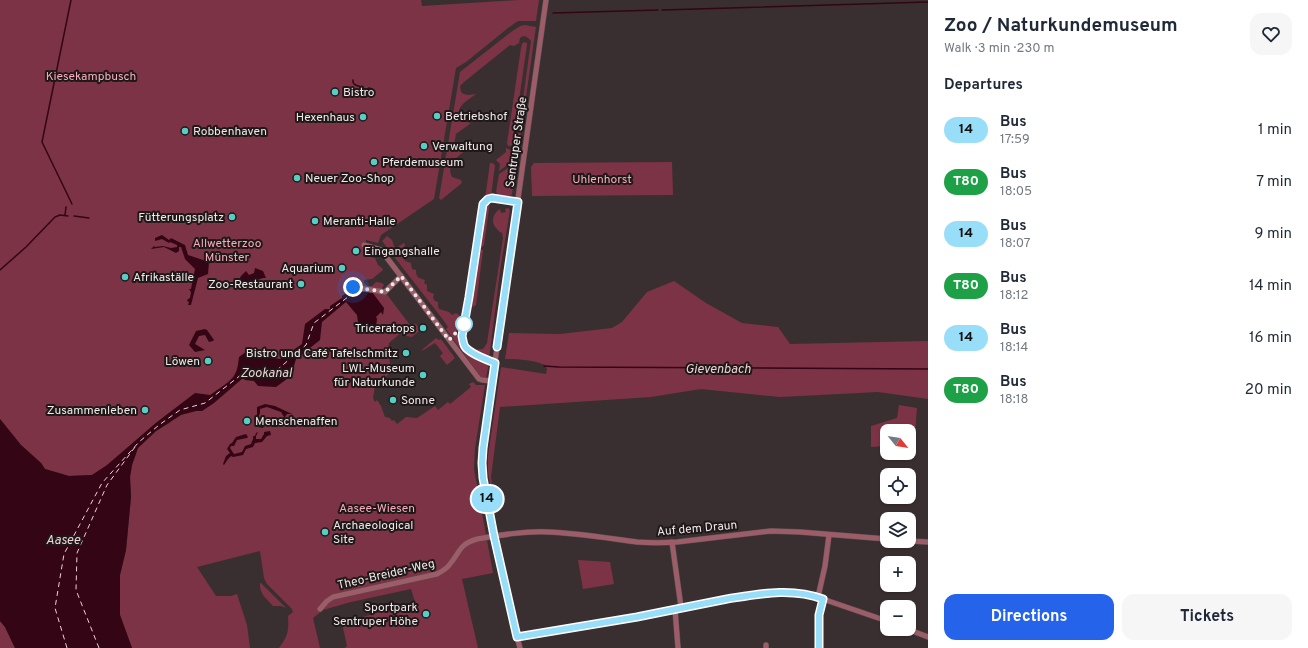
<!DOCTYPE html>
<meta charset="utf-8">
<style>
body{margin:0;font-family:Overpass,sans-serif;background:#f6f6f7;color:#1f2937;height:100vh;display:flex;flex-direction:column;font-size:15px;white-space:nowrap}
*{box-sizing:border-box;margin:0}
p{font-size:13px;color:#747a83}
.icon{flex:none;width:22px;height:22px;fill:none;stroke:currentColor;stroke-width:2;stroke-linecap:round;stroke-linejoin:round}
.map{position:relative;flex:1;overflow:hidden}
.details{display:flex;flex-direction:column;background:#fff;width:380px}
.details>*{flex:none}
.badge{padding:0 8px;border-radius:13px;font-size:14px;line-height:26px}
.needle{width:26px;rotate:120deg}
.fabs{position:absolute;left:880px;top:424px;display:grid;gap:8px}
.fabs a{display:grid;place-items:center;width:36px;height:36px;border-radius:8px;background:#fff;box-shadow:0 1px 3px #0004;font-size:20px}
.you{position:absolute;width:20px;height:20px;margin:-10px;border:3px solid #fff;border-radius:50%;background:#1a73e8;box-shadow:0 0 0 6px #1a73e833}
.map>.badge{position:absolute;translate:-50% -50%;box-shadow:0 0 0 2px #fff}
h2{padding:0 16px;font-size:15px;line-height:36px}
.round{display:grid;place-items:center;flex:none;width:42px;height:42px;border-radius:12px;background:#f6f6f7}
.head{display:flex;align-items:center;justify-content:space-between;height:68px;padding:0 16px}
h1{font-size:19px;font-weight:700;line-height:30px}
.button{display:flex;gap:8px;margin-top:auto;padding:8px 16px}
.button a{flex:1;height:46px;border-radius:12px;background:#2563eb;color:#fff;font-size:16px;font-weight:700;line-height:46px;text-align:center}
.button a+a{background:#f6f6f7;color:#1f2937}
ul{padding:0;list-style:none}
li{display:flex;align-items:center;gap:12px;height:52px;padding:0 16px}
li div{flex:1}
li b{display:block;font-size:15px}
li em{font-style:normal}
li .badge{min-width:44px;font-weight:700;text-align:center}
main{display:flex;flex:1;min-height:0}
.map>svg:first-child{display:block}
.green{fill:#7c3345}
.water{fill:#340514}
.lines{fill:none;stroke-linecap:round;stroke-linejoin:round}
.stream{stroke:#340514;stroke-width:1.5}
.ferry{stroke:#edd2d6;stroke-width:1;stroke-dasharray:5 4;stroke-linecap:butt}
.minor-casing{stroke:#574d4e;stroke-width:6}
.minor{stroke:#9c5d69;stroke-width:5}
.line-casing{stroke:#fff;stroke-width:9}
.line{stroke:#99def9;stroke-width:6}
.walk{stroke:#f0e8e9;stroke-width:4;stroke-dasharray:0 7.2}
.poi-dot{fill:#56cec4;stroke:#1e1819;stroke-width:1.5}
.stop-dot{fill:#fff;stroke:#99def9;stroke-width:2}
.labels{text-anchor:middle;stroke-width:4;stroke-linejoin:round;paint-order:stroke}
.park-label{font-size:12px;fill:#faacba;stroke:#1e1819}
.poi-label{font-size:12px;fill:#f0e8e9;stroke:#1e1819;text-anchor:start}
.street-label{font-size:12px;fill:#f0e8e9;stroke:#1e1819}
.water-label{font-size:13px;font-style:italic;fill:#edd2d6;stroke:#1e1819}
</style>
<main>
<div class="map">
<svg width="928" height="648" viewBox="0 0 928 648">
<rect width="100%" height="100%" fill="#3a2f30"/>
<g class="green">
<path d="M0,0H421L422,6L518,0H539L536,21H518L508,28L466,62L456,68L434,199L381,235L378,243L366,240L364,250L367,254V256L375,258L378,265L382,268L383,270L372,279L364,280V283L368,286H372L376,282L382,283L384,285L382,288L410,325L416,324L419,328L418,332L412,337L401,335V333L389,343L388,348L390,350L389,358L390,364L385,368L389,374L375,386L373,398L375,402L377,400L381,406L385,417L390,418L392,421L394,420L397,424L406,417L417,418L435,406L438,410L448,402L450,404L471,387L469,384L473,382L476,385H485L475,448L474,469L493,573L462,579L478,648H345L347,646L342,623L415,602L411,589L351,602L323,610L313,618L320,648H279C288,636 289,631 288,616L293,612L292,609L267,584L264,578L260,551L197,567L216,596H231L237,594L247,625L250,648H132L120,615L119,597L120,575L126,550L131,497L130,477L132,465L138,448L156,431L171,422H157L107,466L92,475L69,476L45,469L41,463L21,445L0,419Z"/>
<path d="M525,25L536,27L512,194L509,198C503,197 499,197 496,192L499,174L514,164L531,41L527,37L523,36L520,38L519,43L514,46L510,45L464,82L460,86L461,92C466,96 470,95 476,94C466,102 454,106 461,121L471,123L456,134L454,145L457,149L465,151C456,158 446,164 452,177L461,180L462,183L441,200L439,198L460,72L511,32L520,26Z"/>
<path d="M524,42L527,43V45L513,141L512,145L510,146H508L507,143L521,48L522,44Z"/>
<path d="M506,148L510,150L513,149L510,163L499,171L500,164L496,160L506,152Z"/>
<path d="M672,162L673,195L532,196L531,167L534,163Z"/>
<path d="M490,163H492L495,165L491,196L485,199Z"/>
<path d="M490,201L484,245L481,248L478,245L484,210L486,204Z"/>
<path d="M508,208L510,210L500,271L489,359L473,350L483,349L487,343L503,238L502,233C500,232 498,231 497,229C490,223 493,213 500,209L501,213L506,212L505,209Z"/>
<path d="M387,236L392,240L394,246L396,248L404,243L405,244L404,248L397,252L398,255H402L405,261L411,263L412,269L416,270C416,277 418,278 425,280L424,283L427,285V291L434,294L433,298L435,301L438,302V306L439,309L449,312L452,315L456,313L459,315L460,318L456,334L461,335C460,351 478,356 489,363L486,378L481,377L446,329L448,327L444,321L382,241Z"/>
<path d="M478,249L483,250L476,305L473,307L470,304Z"/>
<path d="M674,281L706,303L742,323L778,327L790,344L928,341V399L878,392L780,397L701,389L651,397L500,407L491,477L495,507H494L488,472V456L501,367L546,374L547,369L545,365C533,360 518,359 505,359L509,333L560,334L612,328L622,322L647,292Z"/>
<path d="M436,338L439,340L441,339L455,358L447,365L440,356L443,353L435,343L422,351L423,349Z"/>
<path d="M899,405L917,408L914,446H909V431H887V446L871,447V426L897,418Z"/>
<path d="M578,560L610,562L614,584L583,589Z"/>
<path d="M260,583H261L286,608L281,606H273C267,599 259,594 260,583Z"/>
<path d="M0,621L5,627L15,648H0Z"/>
</g>
<g class="water">
<path d="M162,235L169,240L171,238L185,245L188,255L209,262L208,274L198,278L191,305H188L189,302L187,301L188,299L190,298L191,292L189,289H191L195,269L185,259L181,247H179V251L176,253L164,247L151,249L154,246L155,247L163,246L171,248L177,247V245L170,242L169,243L162,239L155,241V238Z"/>
<path d="M255,268L263,271L266,278H259H263L249,283L246,286L244,285L248,282L244,285H239L238,282L241,276L246,271L249,275L254,273Z"/>
<path d="M351,290L372,292L384,308L383,315L381,312L376,317L377,319L376,327L368,334L358,322L357,315L346,302L322,322L320,340L296,359L291,376L276,387L258,386L254,381L245,380L243,378L214,403L202,411H196L181,415L156,431L138,448L132,465L130,477L131,497L126,550L120,575V615L132,648H15L5,627L0,621V419L21,445L41,463L45,469L69,476L92,475L107,465L157,422L195,393L210,395C217,390 232,381 235,374C238,369 238,363 239,357L250,349L255,355L280,359L302,344L305,324L325,309H330V306L342,298V296Z"/>
<path d="M205,329L207,330L214,340L213,341L209,342L205,335L199,336L195,344L205,350L195,352L189,345L196,331Z"/>
<path d="M265,404L275,406L292,414H287L283,420L285,423L282,421L278,425L274,426L265,422L263,428L259,427L258,426L264,419L274,423L284,417L281,412L267,407L260,409V413L256,422L254,420L257,414V407Z"/>
<path d="M270,431L271,435L267,436L262,442L255,443L253,447L246,449L243,455L233,457L231,456L228,459L224,465L223,464L226,456L230,453L227,449L230,444L232,443L236,437L246,434L248,437L247,438L237,440L234,446H231L230,448L234,454L242,452L245,446L251,444L253,439V436H255L256,433L258,432L256,436V439H261L264,434V432Z"/>
</g>
<g class="lines">
<g class="stream">
<path d="M71,0L42,142L72,204"/>
<path d="M662,10L928,2"/>
<path d="M553,13L658,10"/>
<path d="M353,80C352,85 358,86 362,87L365,91L369,88L372,89L371,96H366"/>
<path d="M65,215L66,207"/>
<path d="M74,216L89,218"/>
<path d="M0,270L26,247L55,217L60,215L68,216"/>
<path d="M544,366L559,367L928,369"/>
</g>
<g class="ferry">
<path d="M67,648L55,608L64,554L102,483L139,442L159,425L180,410L205,403L246,371L269,377L306,345L314,323L357,290"/>
<path d="M99,648L76,590L77,553L107,485L135,447"/>
</g>
<defs>
<g id="minor">
<path d="M364,245L381,250L479,379L482,380L492,381"/>
<path d="M353,287L385,292L401,276"/>
<path d="M909,541L928,542"/>
<path d="M672,542L681,607"/>
<path d="M818,597L825,566L829,535"/>
<path d="M320,609L327,601L333,597L437,574C442,571 447,569 450,564C461,551 458,545 477,539C500,535 524,531 548,532C577,533 607,538 637,542C650,543 663,543 677,542L771,531L800,532L887,539"/>
<path d="M675,609L678,648"/>
<path d="M907,629L928,637"/>
<path d="M517,637L636,617L681,607L759,594L782,592L811,595L887,621"/>
<path d="M766,645V648"/>
<path d="M520,648C512,619 506,589 499,559C491,523 480,485 483,447L546,0"/>
<path d="M819,648V615L823,599"/>
</g>
</defs>
<use href="#minor" class="minor-casing"/>
<use href="#minor" class="minor"/>
</g>
<g class="lines">
<defs>
<path id="line" d="M497,347L518,202L492,198L488,199L483,204L469,297L462,336C463,340 463,345 466,348C472,354 487,360 495,363L483,448L482,463L483,478L494,536L517,637C557,630 597,624 637,617C667,611 696,605 727,599C759,594 791,587 823,599L819,615V648"/>
</defs>
<use href="#line" class="line-casing"/>
<use href="#line" class="line"/>
<path class="walk" d="M353,287L385,292L401,276L449,340L464,324"/>
</g>
<g class="poi-dot">
<circle cx="335" cy="92" r="4"/>
<circle cx="437" cy="116" r="4"/>
<circle cx="363" cy="117" r="4"/>
<circle cx="185" cy="131" r="4"/>
<circle cx="424" cy="146" r="4"/>
<circle cx="374" cy="162" r="4"/>
<circle cx="297" cy="178" r="4"/>
<circle cx="232" cy="217" r="4"/>
<circle cx="315" cy="221" r="4"/>
<circle cx="356" cy="251" r="4"/>
<circle cx="342" cy="268" r="4"/>
<circle cx="125" cy="277" r="4"/>
<circle cx="301" cy="284" r="4"/>
<circle cx="423" cy="328" r="4"/>
<circle cx="406" cy="353" r="4"/>
<circle cx="208" cy="361" r="4"/>
<circle cx="423" cy="375" r="4"/>
<circle cx="393" cy="400" r="4"/>
<circle cx="145" cy="410" r="4"/>
<circle cx="247" cy="421" r="4"/>
<circle cx="325" cy="532" r="4"/>
<circle cx="426" cy="614" r="4"/>
</g>
<circle class="stop-dot" cx="464" cy="324" r="8"/>
<g class="labels">
<g class="park-label">
<text x="91" y="80">Kiesekampbusch</text>
<text x="602" y="183">Uhlenhorst</text>
<text x="227" y="247">Allwetterzoo<tspan x="227" dy="14">Münster</tspan></text>
<text x="377" y="512">Aasee-Wiesen</text>
</g>
<g class="poi-label">
<text x="343" y="96">Bistro</text>
<text x="445" y="120">Betriebshof</text>
<text x="355" y="121" text-anchor="end">Hexenhaus</text>
<text x="193" y="135">Robbenhaven</text>
<text x="432" y="150">Verwaltung</text>
<text x="382" y="166">Pferdemuseum</text>
<text x="305" y="182">Neuer Zoo-Shop</text>
<text x="224" y="221" text-anchor="end">Fütterungsplatz</text>
<text x="323" y="225">Meranti-Halle</text>
<text x="364" y="255">Eingangshalle</text>
<text x="334" y="272" text-anchor="end">Aquarium</text>
<text x="133" y="281">Afrikaställe</text>
<text x="293" y="288" text-anchor="end">Zoo-Restaurant</text>
<text x="415" y="332" text-anchor="end">Triceratops</text>
<text x="398" y="357" text-anchor="end">Bistro und Café Tafelschmitz</text>
<text x="200" y="365" text-anchor="end">Löwen</text>
<text x="415" y="372" text-anchor="end">LWL-Museum<tspan x="415" dy="14">für Naturkunde</tspan></text>
<text x="401" y="404">Sonne</text>
<text x="137" y="414" text-anchor="end">Zusammenleben</text>
<text x="255" y="425">Menschenaffen</text>
<text x="333" y="529">Archaeological<tspan x="333" dy="14">Site</tspan></text>
<text x="418" y="611" text-anchor="end">Sportpark<tspan x="418" dy="14">Sentruper Höhe</tspan></text>
</g>
<g class="street-label">
<text transform="translate(516 142) rotate(-82)" y="4">Sentruper Straße</text>
<text transform="translate(697 528) rotate(-5)" y="4">Auf dem Draun</text>
<text transform="translate(386 574) rotate(-13)" y="4">Theo-Breider-Weg</text>
</g>
<g class="water-label">
<text x="718" y="373">Gievenbach</text>
<text x="266" y="377">Zookanal</text>
<text x="63" y="544">Aasee</text>
</g>
</g>
</svg>
<div class="fabs">
<a><svg class="needle" viewBox="-14 -14 28 28"><path d="M0-13l5 13h-10z" fill="#e53935"/><path d="M0 13l5-13h-10z" fill="#747a83"/></svg></a>
<a><svg class="icon" aria-label="locate" viewBox="0 0 24 24"><circle cx="12" cy="12" r="6"/><path d="M12 2v4M12 18v4M2 12h4M18 12h4"/></svg></a>
<a><svg class="icon" aria-label="layers" viewBox="0 0 24 24"><path d="M12 4l9 5-9 5-9-5zM3 14l9 5 9-5"/></svg></a>
<a>+</a>
<a>−</a>
</div>
<div class="you" style="left:353px;top:287px"></div>
<b class="badge" style="left:487px;top:499px;background:#99def9;color:#111">14</b>
</div>
<section class="details">
<div class="head"><div><h1>Zoo / Naturkundemuseum</h1><p>Walk · 3 min · 230 m</p></div><a class="round"><svg class="icon" aria-label="heart" viewBox="0 0 24 24"><path d="M12 20l-8-8c-3-5 5-10 8-4 3-6 11-1 8 4z"/></svg></a></div>
<h2>Departures</h2>
<ul>
<li><span class="badge" style="background:#99def9;color:#111">14</span><div><b>Bus</b><p>17:59</p></div><em>1 min</em></li>
<li><span class="badge" style="background:#1ea146;color:#fff">T80</span><div><b>Bus</b><p>18:05</p></div><em>7 min</em></li>
<li><span class="badge" style="background:#99def9;color:#111">14</span><div><b>Bus</b><p>18:07</p></div><em>9 min</em></li>
<li><span class="badge" style="background:#1ea146;color:#fff">T80</span><div><b>Bus</b><p>18:12</p></div><em>14 min</em></li>
<li><span class="badge" style="background:#99def9;color:#111">14</span><div><b>Bus</b><p>18:14</p></div><em>16 min</em></li>
<li><span class="badge" style="background:#1ea146;color:#fff">T80</span><div><b>Bus</b><p>18:18</p></div><em>20 min</em></li>
</ul>
<div class="button"><a>Directions</a><a>Tickets</a></div>
</section>
</main>
